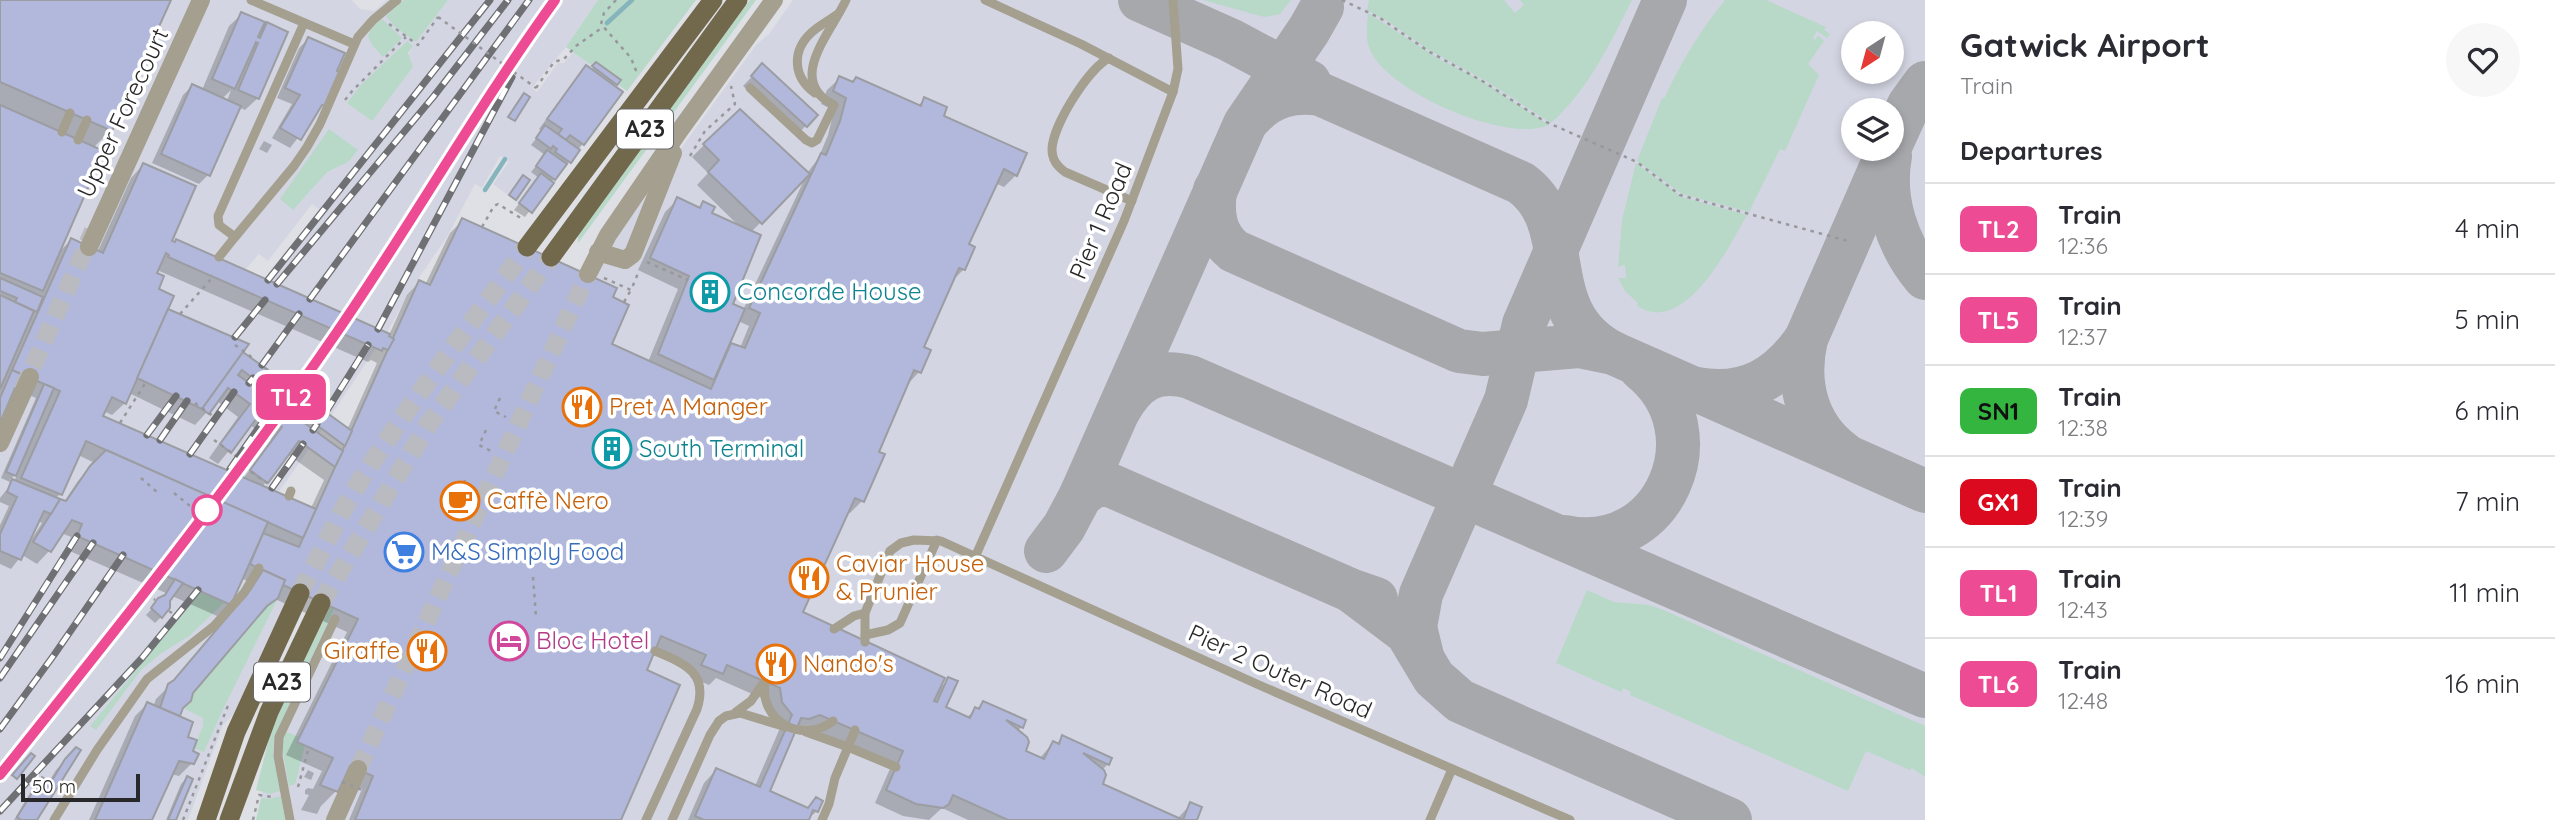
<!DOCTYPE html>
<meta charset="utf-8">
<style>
body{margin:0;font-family:Quicksand,sans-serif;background:#f7f7f7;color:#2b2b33;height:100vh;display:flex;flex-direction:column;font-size:26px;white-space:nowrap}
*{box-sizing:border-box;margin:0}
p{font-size:23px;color:#7c7c81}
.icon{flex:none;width:38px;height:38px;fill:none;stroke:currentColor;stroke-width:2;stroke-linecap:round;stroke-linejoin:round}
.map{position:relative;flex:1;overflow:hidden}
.panel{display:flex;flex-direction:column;background:#fff;width:630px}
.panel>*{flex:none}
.badge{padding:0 14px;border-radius:10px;font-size:24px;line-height:46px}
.needle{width:46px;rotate:216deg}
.fabs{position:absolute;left:1841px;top:21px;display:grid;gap:14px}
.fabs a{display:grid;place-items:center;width:63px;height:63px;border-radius:50%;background:#fff;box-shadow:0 4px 10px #0003;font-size:35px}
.scale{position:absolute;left:21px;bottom:18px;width:119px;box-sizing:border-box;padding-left:7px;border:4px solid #28282a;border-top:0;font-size:19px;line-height:24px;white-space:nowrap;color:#28282a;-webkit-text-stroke:5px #fff;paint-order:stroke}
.map>.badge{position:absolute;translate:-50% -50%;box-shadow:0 0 0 4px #fff}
h2{padding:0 35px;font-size:26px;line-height:63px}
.round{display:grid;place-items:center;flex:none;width:74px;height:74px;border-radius:37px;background:#f7f7f7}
.overview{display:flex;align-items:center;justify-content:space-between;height:119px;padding:0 35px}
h1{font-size:33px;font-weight:700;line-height:52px}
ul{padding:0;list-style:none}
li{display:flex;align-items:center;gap:21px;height:91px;padding:0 35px;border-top:2px solid #e1e1e2}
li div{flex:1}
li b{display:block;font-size:26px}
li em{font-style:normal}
li .badge{min-width:77px;font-weight:700;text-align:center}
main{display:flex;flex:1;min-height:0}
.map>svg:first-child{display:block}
.built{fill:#d3d6e2;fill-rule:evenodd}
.green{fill:#b8d8c8}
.shadow{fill:#0003;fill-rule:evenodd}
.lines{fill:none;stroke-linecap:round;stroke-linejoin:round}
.stream{stroke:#85b4bd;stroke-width:4.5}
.taxiway{stroke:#a7a8ac;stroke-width:44}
.building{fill:#b1b8db;stroke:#9c9da2;stroke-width:2;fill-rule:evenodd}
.minor-tunnel{stroke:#babbc0;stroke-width:18;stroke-dasharray:18 9;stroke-linecap:butt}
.primary-tunnel{stroke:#babbc0;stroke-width:19;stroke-dasharray:19 10;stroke-linecap:butt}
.path{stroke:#98989c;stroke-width:2.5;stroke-dasharray:3.5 5;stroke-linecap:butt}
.service{stroke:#a49f8f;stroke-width:9}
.minor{stroke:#a49f8f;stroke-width:18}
.primary{stroke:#72684c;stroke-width:19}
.rail-casing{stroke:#6f7073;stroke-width:7}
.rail{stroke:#fff;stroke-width:4.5;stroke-dasharray:13;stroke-linecap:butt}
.path-bridge{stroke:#98989c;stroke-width:2.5;stroke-dasharray:3.5 5;stroke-linecap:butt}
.line-casing{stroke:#fff;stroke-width:16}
.line{stroke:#ee4b95;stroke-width:10}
.stop-dot{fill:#fff;stroke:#ee4b95;stroke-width:3.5}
.labels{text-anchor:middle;stroke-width:7;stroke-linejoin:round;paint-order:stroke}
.shield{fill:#fff;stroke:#68686a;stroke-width:2}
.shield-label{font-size:23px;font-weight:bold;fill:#28282a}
.street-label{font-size:24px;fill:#28282a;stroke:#fff}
.culture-label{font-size:24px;fill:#0d838f;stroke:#fff;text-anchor:start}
.food-label{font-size:24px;fill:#c56008;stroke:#fff;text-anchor:start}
.shop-label{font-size:24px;fill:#366cbe;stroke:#fff;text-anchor:start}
.hotel-label{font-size:24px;fill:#b23c85;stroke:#fff;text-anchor:start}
</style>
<main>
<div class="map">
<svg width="1925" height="820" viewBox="0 0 1925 820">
<rect width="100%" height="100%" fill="#dfe0e5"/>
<path class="built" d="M0,0H352L360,9L374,11L387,0H404L386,16L416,42L448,0H598L566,47L532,88L537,92L558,63H564L573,52L624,90L532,213L493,184L509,162L500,156L482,188L475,184L447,237L418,279L430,285L462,218L595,277L610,246L756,45L769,34L793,0H1925V820H258L269,741L334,609L292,589L236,712L223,725L188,820H0ZM1853,33H1892V72H1853ZM406,41L413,46L372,121L347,102ZM1853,110H1892V149H1853ZM312,204L320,210L265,278L387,333L406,298L418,282L304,538L268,522L231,604L77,535L127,426L278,493L309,449L376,348L232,285L259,254L268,261Z"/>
<g class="green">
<path d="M404,0H448L416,42L394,26L386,16Z"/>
<path d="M598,0H696L627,91L566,47Z"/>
<path d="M750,0H756L578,243V235Z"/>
<path d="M1203,0H1291L1280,14L1264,17Z"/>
<path d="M1369,0H1504L1515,13L1524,5L1520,0H1632C1610,44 1588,90 1551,123L1486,81L1427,49L1389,22L1367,10Z"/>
<path d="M1725,0H1766L1826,27L1824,30L1830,34L1827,38L1817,31L1813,38L1815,40L1818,35L1824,41L1808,64L1819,75L1785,151L1780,149L1749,212L1682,194L1637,161L1662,98L1664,99C1680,64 1699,32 1725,0Z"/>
<path d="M1368,13L1441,60L1482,81L1549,125C1507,144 1388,92 1370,50C1365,39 1367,25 1368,13Z"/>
<path d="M382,19L402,38L383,57L372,45L368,36L372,27Z"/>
<path d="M407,41L413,46L408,53L413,67L372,121L347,103L361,85Z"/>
<path d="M329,129L358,150L348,162L327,172L293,210L280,199Z"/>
<path d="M1636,163L1682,197L1747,215C1729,247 1684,337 1637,306L1638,303L1625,291L1618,278H1626L1625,265L1618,267L1622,220Z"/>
<path d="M1587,590L1614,602L1649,605L1661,609L1925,726V777L1912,768L1910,770L1866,751L1848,791L1630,695L1631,692L1623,688L1621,692L1556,663Z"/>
<path d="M202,591L225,602L189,636L160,654L141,670L96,730L90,726Z"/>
<path d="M278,598L224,707L204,752L194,748L203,726V718L183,708L191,701L193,693L267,606Z"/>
<path d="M330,607L334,609L276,733L273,753L280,791L270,794L256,790L272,727Z"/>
<path d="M284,731L299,737L305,745L295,784L289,786L282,747Z"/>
<path d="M281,796L285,820H256L261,798L269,799Z"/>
</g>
<g class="shadow">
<path d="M0,0H169L111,130L93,148L58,253L71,240L97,253L131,178L143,165L169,242L389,335L407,295L419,282L425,285L450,233L463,220L610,298V345L648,362L678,289L638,270L665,212L678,199L698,209L704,203L710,214L740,227L697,185L708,173L692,157L704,145L807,173L818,159L828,135L834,110L821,104L827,90L840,78L918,106L924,99L941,117L1016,175L1004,187L995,183L967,245L964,269L951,282L922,348L919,372L907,385L876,452L862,501L850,513L846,512L800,613L938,690L949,679L944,708L966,718L983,703L1022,727L1017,731L1024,752L1039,759L1053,743L1056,744L1063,737L1108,764L1102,770L1101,785L1177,819L1191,804L1195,820H968L942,808L929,820L903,816L875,803L892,764L794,731L768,791L807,809L816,799L817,811L807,820H688L704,783L716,770L755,786L780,728L768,701L716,678L709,685L690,677L694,668L653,650L644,671L619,820H349L362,789L341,780L336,791L321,806L317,814L301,810L309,795L305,794V790L308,788L313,789L322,771L286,755L347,632L275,599L261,614L256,617L191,692L180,710L178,717L191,751L192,763L179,776L171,774L150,820H89L135,716L147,704L153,707L156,699L171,684L239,604L251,583L241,578L230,604L217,616L172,596L161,617L155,623L146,615L166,593L65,549L71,537L61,533L49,551L37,564L22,555L11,569L0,564V525L9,506L0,502V498L12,483L1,478L36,398L13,388L0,419ZM805,178L743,310L731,305L751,232ZM157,270L368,362L371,360L377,363L347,430L241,352L166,310L156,290ZM738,321L749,326L740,348L728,343ZM129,393L195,425L217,401L238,417L209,458L218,464L250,425L271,440L243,479L101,417L103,411L112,415L125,403ZM287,454L324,480L311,508L262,487ZM78,455L95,463L78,481L64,502L55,499L60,494ZM18,472L14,482L10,480ZM38,521L42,523L31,540L29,539Z"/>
<path d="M242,14L258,34L267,24L258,98L245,110L238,107L208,175L199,184L152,163L183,95L192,86L202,90L229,26ZM231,90L227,101L222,99Z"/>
<path d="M308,39L323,105L290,148L272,138L292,104L277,98L299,48Z"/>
<path d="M596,64L618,81L612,87L620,93L569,162L550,183L525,217L514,210L539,178L531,172L545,155L531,145L542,131L539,129L577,77L586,68L590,71Z"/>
<path d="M762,66L816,115L797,135L743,86Z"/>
<path d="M264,141L272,145L267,153L259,149Z"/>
<path d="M77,749L35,820H14L33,788L42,779L48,783L56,770Z"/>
<path d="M308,770L314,773L311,780L304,777Z"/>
<path d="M187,778L174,820H166L181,784Z"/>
</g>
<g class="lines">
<g class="stream">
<path d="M607,23L632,0"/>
<path d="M485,190L505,159"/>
</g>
<g class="taxiway">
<path d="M1140,0L1230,40L1309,82"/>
<path d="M1251,117C1270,96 1293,90 1320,94L1521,183C1580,226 1533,312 1613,353"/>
<path d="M1892,142L1909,105L1925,83"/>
<path d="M1890,156C1882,199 1897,245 1925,278"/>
<path d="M1215,190C1212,214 1214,235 1234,251L1459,351L1483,354L1579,346L1613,353L1925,491"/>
<path d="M1696,389C1746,398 1779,378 1806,339"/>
<path d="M1119,410C1136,380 1155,368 1190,377L1925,696"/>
<path d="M1843,453C1806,426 1796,382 1806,339L1889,149"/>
<path d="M1081,495L1097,484L1112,486L1350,590L1376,599"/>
<path d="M1565,537C1664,558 1719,431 1641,369"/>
<path d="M1046,551L1064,527L1081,495L1245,124L1309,30L1322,7"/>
<path d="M1350,590L1407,633L1434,678L1460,701L1730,820"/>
<path d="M1422,656L1415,627L1421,594L1506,400L1524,324L1665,0"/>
</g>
</g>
<g class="building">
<path d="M0,0H171L112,131L0,82Z"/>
<path d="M241,12L265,22L258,37L260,38L267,22L288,32L259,99L238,90L258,43L256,42L235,89L212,79Z"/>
<path d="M308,37L345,53L337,71L340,72L325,106L322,105L301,140L280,128L300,95L285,88Z"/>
<path d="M596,62L621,80L617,85L592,66Z"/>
<path d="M762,63L818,115L807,127L751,76Z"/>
<path d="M586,65L623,92L584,145L570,135L566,140L558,134L562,129L547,119Z"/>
<path d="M839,76L853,82L856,77L921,106L924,97L947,107L944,116L1027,153L1017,176L1004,169L969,244L975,247L965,270L959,268L924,347L931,350L921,373L914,370L879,452L885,454L864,502L855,498L803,612L945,678L934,701L937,702L948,677L958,681L946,707L970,718L975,707L979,709L983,701L1026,720L1023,728L1006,720L1027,737L1029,742L1026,751L1044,759L1053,741L1059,744L1062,735L1112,758L1109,765L1083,753L1104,770L1106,775L1103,784L1183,820L1190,802L1202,807L1197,820H1008L953,795L949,804L943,808L916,804L886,790L903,751L820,715L809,719L801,718L770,791L808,808L816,797L823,801L818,812L813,810L809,820H704L695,816L716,768L760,787L792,715L782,702L780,688L727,665L723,674L701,665L706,655L661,636L647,670L680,685L621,820H355L373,776L350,766L338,792L320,785L333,758L297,742L358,619L283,585L285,580L250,564L263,533L299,547L419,280L430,285L462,218L617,288L613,297L629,305L612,344L711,389L731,343L745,348L760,313L749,308L821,153L826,155L840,121L846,98L833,91Z"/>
<path d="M192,84L241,106L210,176L161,154Z"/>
<path d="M524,93L530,97L515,121L508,117Z"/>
<path d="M0,105L104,151L43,291L0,273Z"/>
<path d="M740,109L810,174L762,224L708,172L719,160L703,144Z"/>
<path d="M545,125L580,150L571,163L555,152L557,149L553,146L551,149L536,138Z"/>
<path d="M547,150L567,164L555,180L536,166Z"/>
<path d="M143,163L196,186L172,241L175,242L176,239L268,280L390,334L389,336L394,339L388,350L383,348L382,351L168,257L169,255L166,253L157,273L164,276L159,289L174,296L126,404L112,397L103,416L316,509L303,538L86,441L62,495L21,478L60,391L12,370L71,238L103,253Z"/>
<path d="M541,173L554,183L532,213L519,203Z"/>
<path d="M523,175L530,180L516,200L509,195Z"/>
<path d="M677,197L700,208L703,201L715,207L712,213L761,235L733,304L745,309L714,380L658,354L689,276L650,258Z"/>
<path d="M0,278L43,297L37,312L15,302L17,298L0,291Z"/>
<path d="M0,295L34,311L0,389Z"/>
<path d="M168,309L249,344L202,409L137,378Z"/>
<path d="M243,352L352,431L345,446L306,417L303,422L343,451L335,467L299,441L268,483L259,477L250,470L282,427L261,412L231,453L220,444L250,404L228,388L209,414L202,409ZM242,370L266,388L263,393L238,375ZM274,394L298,411L295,416L271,399Z"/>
<path d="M12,370L21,374L0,423V398Z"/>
<path d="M44,384L54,388L16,476L6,472Z"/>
<path d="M106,450L268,522L231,605L77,536L82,524L72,520L51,552L33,542L60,499L66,501L90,466Z"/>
<path d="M12,479L60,499L51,514L44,511L21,560L0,551V534L17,497L7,492Z"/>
<path d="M263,570L285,580L278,598L267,606L193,693L191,701L183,708L180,716L160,708L168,684L174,680L251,589Z"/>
<path d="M175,579L183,583L170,601V608L162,618L151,608L158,598L165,595Z"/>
<path d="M147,702L193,722L188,737L197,740L193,751L199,754L194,764L179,761L152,820H95Z"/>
<path d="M76,747L81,750L37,820H21L17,817L42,777L51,782L65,759Z"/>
<path d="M31,753L35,756L17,779L12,775Z"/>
<path d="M187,776L193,779L176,820H168Z"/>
</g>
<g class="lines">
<g class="minor-tunnel">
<path d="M22,391L93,231"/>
<path d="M358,769L588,274"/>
</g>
<g class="primary-tunnel">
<path d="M300,593C322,552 341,509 367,470C417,393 473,321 527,247"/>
<path d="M321,603L428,425L551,257"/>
</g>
<g class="path">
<path d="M616,0L604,13L601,24L631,58L637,73"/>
<path d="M1342,0L1380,18L1428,51L1484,82L1544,121L1637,162L1680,195L1848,241"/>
<path d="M389,24L418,45L438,17"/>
<path d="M536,88L554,62L564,59L576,46L603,27"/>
<path d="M345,100L353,90L406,37"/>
<path d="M690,156L705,131L735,104L731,86"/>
<path d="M482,227L494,206L498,204L524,220"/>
<path d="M647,262L688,280"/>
<path d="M604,278L631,290L639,271"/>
<path d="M624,302L631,290"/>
<path d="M180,314L213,277"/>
<path d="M235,345L254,359"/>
<path d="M265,368L286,383"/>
<path d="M300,393L323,410"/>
<path d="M500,398L494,411L506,417"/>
<path d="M195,403L213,416"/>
<path d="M120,423L146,382"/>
<path d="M486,430L479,445L491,451"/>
<path d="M214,440L236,456"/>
<path d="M244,467L270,485"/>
<path d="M141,478L157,492"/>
<path d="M465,480L459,494L470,499"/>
<path d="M174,493L195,510"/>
<path d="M533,577L536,617"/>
<path d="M147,594L155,600"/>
<path d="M169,611L172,613"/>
<path d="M298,787L309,747"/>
<path d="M183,820L229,703"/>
<path d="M253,820L259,795L272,797"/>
</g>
<g class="service">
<path d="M251,0L354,44"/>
<path d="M304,23L218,216L219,225L235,237L294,166L307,147L320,124L358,37L373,20L397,0"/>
<path d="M1109,58C1088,69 1053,125 1052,149C1052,160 1057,166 1065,172L1132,201"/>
<path d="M750,88L806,140L812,143L817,140L834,105C785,81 831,33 846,0"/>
<path d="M1173,92L1178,69L1173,0"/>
<path d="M815,93C793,77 791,51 812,32C820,25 830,20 839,13"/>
<path d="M62,132L70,113"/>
<path d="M78,140L87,120"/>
<path d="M219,257L235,237"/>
<path d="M289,496L291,491"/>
<path d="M976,555L1124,221L1173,92L1081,44L985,0"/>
<path d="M834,629L854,616L865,613"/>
<path d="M865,635L888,630L900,623L937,540"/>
<path d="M865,642V613L890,551L901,543L914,540L941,541L1259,685L1570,820"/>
<path d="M765,682C759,721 802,745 833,721"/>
<path d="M736,712L751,701L764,682"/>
<path d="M855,730L848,747L896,767"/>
<path d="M806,732L848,747L835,778L829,804L822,820"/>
<path d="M54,820L97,750L147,679L214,626L244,593L259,568"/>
<path d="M290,820L278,756L279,737L335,619"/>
<path d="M646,820L697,709C709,672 683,663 655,651"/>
<path d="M672,820L710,735L719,721L726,716L740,713L786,727"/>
<path d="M1430,820L1452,769"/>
</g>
<g class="minor">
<path d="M89,247L201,0"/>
<path d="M598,252L625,260L633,254L673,153"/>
<path d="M588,274L608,235L680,130L774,0"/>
<path d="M0,443L30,377"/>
<path d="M335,820L358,769"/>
</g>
<g class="primary">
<path d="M527,247L713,0"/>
<path d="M551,257L738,0"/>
<path d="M206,820L236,732L300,593"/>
<path d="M229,820L269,712L321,603"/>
</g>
<defs>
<g id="rail">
<path d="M268,280L490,0"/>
<path d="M277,284L434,96L508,0"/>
<path d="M310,299L529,0"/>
<path d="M348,315L516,53L555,0"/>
<path d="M378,329L512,77"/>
<path d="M235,337L265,300"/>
<path d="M262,365L299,314"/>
<path d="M249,383L253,378"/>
<path d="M296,390L337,331"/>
<path d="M276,403L280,398"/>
<path d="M326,412L368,345"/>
<path d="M313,430L317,424"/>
<path d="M147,435L176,396"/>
<path d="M160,440L187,401"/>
<path d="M190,454L234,392"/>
<path d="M230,469L266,417"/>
<path d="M272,488L303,444"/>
<path d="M0,658L77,536"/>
<path d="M0,678L93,543"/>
<path d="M0,729L54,655L123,555"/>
<path d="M0,775L160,573"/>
<path d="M0,811L142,658L198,590"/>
</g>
</defs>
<use href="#rail" class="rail-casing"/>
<use href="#rail" class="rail"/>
<g class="path-bridge">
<path d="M438,17L536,88"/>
<path d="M342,782L367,792"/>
</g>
</g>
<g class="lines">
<defs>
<path id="line" d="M0,775C116,630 232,485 337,332C412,223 477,108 555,0"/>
</defs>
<use href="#line" class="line-casing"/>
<use href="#line" class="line"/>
</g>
<defs>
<symbol id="building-ring" viewBox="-11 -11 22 22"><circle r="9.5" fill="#fff" stroke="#0f9aa8" stroke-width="1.5"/><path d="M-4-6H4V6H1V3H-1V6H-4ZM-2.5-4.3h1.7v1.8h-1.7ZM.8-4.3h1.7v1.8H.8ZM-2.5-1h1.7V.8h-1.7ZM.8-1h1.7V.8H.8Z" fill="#0f9aa8"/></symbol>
<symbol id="restaurant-ring" viewBox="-11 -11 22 22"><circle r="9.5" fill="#fff" stroke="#e8710a" stroke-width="1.5"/><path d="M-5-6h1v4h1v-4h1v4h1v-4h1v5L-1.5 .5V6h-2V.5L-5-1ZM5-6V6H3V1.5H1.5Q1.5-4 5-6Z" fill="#e8710a"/></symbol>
<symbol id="cafe-ring" viewBox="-11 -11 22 22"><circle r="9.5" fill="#fff" stroke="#e8710a" stroke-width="1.5"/><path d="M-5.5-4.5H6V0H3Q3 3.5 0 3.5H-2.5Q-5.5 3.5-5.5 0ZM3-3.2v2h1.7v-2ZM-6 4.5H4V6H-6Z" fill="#e8710a"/></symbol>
<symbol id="supermarket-ring" viewBox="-11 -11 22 22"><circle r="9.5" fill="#fff" stroke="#3f7fe0" stroke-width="1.5"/><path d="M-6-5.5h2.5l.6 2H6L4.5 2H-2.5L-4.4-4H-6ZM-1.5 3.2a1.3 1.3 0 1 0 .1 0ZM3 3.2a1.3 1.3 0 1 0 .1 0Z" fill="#3f7fe0"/></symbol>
<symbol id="hotel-ring" viewBox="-11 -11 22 22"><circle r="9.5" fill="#fff" stroke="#d1479c" stroke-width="1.5"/><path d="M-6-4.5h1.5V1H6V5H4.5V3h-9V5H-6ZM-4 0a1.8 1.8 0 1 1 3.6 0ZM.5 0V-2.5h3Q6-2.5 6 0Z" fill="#d1479c"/></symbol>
</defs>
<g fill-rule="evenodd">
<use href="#building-ring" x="688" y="270" width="44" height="44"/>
<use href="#restaurant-ring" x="560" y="385" width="44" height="44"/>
<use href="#building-ring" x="590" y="427" width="44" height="44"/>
<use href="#cafe-ring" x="438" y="479" width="44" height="44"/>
<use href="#supermarket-ring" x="382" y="530" width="44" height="44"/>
<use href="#restaurant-ring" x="787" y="556" width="44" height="44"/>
<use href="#hotel-ring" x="487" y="619" width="44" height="44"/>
<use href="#restaurant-ring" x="405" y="629" width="44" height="44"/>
<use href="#restaurant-ring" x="754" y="642" width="44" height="44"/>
</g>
<circle class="stop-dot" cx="207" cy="510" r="14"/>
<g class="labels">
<g class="shield">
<rect x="617" y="109.5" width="56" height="39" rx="5"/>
<rect x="254" y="662.5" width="56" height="39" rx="5"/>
</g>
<g class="shield-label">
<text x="645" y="137">A23</text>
<text x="282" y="690">A23</text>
</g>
<g class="street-label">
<text transform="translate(123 113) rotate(-65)" y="8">Upper Forecourt</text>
<text transform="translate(1101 221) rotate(-67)" y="8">Pier 1 Road</text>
<text transform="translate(1280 672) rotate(24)" y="8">Pier 2 Outer Road</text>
</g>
<g class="culture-label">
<text x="737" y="300">Concorde House</text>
<text x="639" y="457">South Terminal</text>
</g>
<g class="food-label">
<text x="609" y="415">Pret A Manger</text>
<text x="487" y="509">Caffè Nero</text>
<text x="836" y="572">Caviar House<tspan x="836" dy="28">&amp; Prunier</tspan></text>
<text x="400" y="659" text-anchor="end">Giraffe</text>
<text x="803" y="672">Nando's</text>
</g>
<g class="shop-label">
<text x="431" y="560">M&amp;S Simply Food</text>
</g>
<g class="hotel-label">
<text x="536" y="649">Bloc Hotel</text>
</g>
</g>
</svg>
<div class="fabs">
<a><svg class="needle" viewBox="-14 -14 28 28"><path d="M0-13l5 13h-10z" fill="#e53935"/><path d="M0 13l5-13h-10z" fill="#7c7c81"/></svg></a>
<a><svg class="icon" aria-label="layers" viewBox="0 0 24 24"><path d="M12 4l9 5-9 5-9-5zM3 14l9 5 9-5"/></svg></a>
</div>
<div class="scale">50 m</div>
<b class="badge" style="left:291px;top:397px;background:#ee4b95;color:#fff">TL2</b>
</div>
<section class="panel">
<div class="overview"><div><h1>Gatwick Airport</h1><p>Train</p></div><a class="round"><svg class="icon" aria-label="heart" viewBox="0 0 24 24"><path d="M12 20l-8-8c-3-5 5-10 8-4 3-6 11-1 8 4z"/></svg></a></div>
<h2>Departures</h2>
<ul>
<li><span class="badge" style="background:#ee4b95;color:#fff">TL2</span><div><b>Train</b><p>12:36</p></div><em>4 min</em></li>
<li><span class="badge" style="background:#ee4b95;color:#fff">TL5</span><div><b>Train</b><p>12:37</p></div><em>5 min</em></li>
<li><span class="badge" style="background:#33b540;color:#111">SN1</span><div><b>Train</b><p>12:38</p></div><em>6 min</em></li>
<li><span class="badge" style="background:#dc0a1e;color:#fff">GX1</span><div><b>Train</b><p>12:39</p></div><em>7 min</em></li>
<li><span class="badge" style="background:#ee4b95;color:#fff">TL1</span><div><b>Train</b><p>12:43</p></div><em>11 min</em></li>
<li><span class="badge" style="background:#ee4b95;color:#fff">TL6</span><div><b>Train</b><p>12:48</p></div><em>16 min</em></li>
</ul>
</section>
</main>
